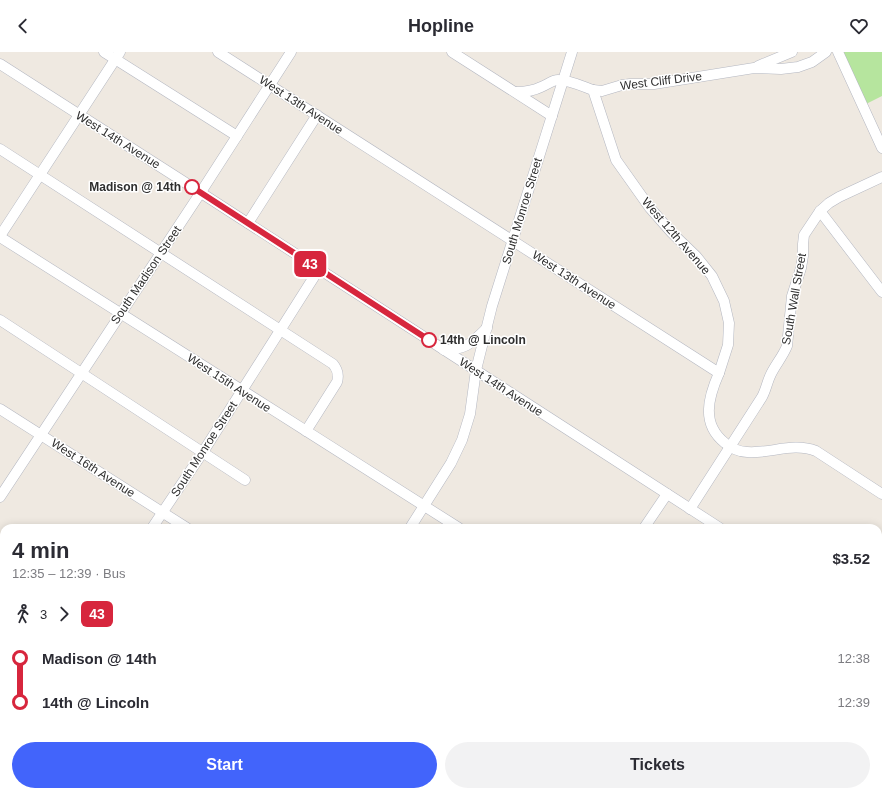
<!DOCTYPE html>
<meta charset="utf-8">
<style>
body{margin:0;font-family:Arial,sans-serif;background:#f2f2f3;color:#2b2b33;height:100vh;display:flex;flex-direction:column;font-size:15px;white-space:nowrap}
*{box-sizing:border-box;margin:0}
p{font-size:13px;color:#7c7c81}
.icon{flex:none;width:22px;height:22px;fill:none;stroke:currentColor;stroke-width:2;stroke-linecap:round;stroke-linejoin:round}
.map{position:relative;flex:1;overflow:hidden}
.side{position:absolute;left:0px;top:472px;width:882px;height:272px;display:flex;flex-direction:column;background:#fff;border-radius:12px 12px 0 0;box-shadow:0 2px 10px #0003}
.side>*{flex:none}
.badge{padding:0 8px;border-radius:6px;font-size:14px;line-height:26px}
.map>.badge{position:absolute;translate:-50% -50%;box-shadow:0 0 0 2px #fff}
.legs{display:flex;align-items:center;gap:6px;height:44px;padding:0 12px;font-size:13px}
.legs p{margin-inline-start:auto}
.summary{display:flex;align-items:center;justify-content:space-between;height:68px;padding:0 12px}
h1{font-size:22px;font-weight:700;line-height:30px}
.action{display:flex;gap:8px;margin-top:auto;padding:8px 12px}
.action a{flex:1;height:46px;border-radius:24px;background:#4264fb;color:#fff;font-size:16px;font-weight:700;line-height:46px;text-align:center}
.action a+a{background:#f2f2f3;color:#2b2b33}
ul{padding:0 12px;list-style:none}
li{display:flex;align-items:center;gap:14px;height:44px;font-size:15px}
li i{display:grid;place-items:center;width:6px;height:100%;margin:0 5px;background:currentColor}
li i::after{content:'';width:10px;height:10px;margin:-5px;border:3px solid;border-radius:50%;background:#fff}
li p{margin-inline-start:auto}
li:first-child i{background:linear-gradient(#0000 50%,currentColor 0)}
li:last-child i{background:linear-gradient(currentColor 50%,#0000 0)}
header{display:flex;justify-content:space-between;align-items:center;height:52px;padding:0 12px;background:#fff;font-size:18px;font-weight:700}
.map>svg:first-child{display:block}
.green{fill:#b6e59e}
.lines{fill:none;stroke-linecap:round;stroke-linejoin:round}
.minor-casing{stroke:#b4b7c1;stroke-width:11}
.minor{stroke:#fff;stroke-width:10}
.line-1-casing{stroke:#fff;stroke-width:9}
.line-1{stroke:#d7263d;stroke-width:6}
.stop-1-dot{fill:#fff;stroke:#d7263d;stroke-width:2}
.labels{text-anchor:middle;stroke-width:3;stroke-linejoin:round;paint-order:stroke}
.street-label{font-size:12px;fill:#2e2e2e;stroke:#fff}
.stop-label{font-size:12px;font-weight:bold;fill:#2e2e2e;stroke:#fff;text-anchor:end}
</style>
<header><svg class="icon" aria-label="back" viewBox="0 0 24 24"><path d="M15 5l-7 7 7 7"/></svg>Hopline<svg class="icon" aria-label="heart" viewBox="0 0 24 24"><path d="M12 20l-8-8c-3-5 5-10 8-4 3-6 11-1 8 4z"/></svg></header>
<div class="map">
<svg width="882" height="744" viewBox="0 0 882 744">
<rect width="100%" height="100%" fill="#efe9e1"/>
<path class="green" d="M842,0H882V44L866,52Z"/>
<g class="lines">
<defs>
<g id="minor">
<path d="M104,0L237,84"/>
<path d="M218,0L719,321C708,346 701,372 725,391C732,396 738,400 747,400C771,402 792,390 816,399L882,442"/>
<path d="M452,0L552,64"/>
<path d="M838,0L882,96"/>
<path d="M0,12L192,135L720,476"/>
<path d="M758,14L792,0"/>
<path d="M593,38L602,39L622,33L630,32H654L754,16L781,17L798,15L812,10L826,0"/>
<path d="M516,40C524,40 533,39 541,35C547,33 552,28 558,28C569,28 582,34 593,38L616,108L650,156L672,181L696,204L712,224L724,249L729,271L728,293L719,321"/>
<path d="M0,97L333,312C338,318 339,323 337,330L306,379"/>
<path d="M820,159L882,240"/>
<path d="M248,171L317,63"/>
<path d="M0,184L120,0"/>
<path d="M0,185C153,281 306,379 459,476"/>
<path d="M0,268L245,428"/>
<path d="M444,298C468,297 471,291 487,276"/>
<path d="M0,357L187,476"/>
<path d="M0,445L201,140L291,0"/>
<path d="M690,457L762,345C766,338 767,330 771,322C776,312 783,304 787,294L792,244L801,216L803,204V192L804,183L820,159L829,151L839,145L882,125"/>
<path d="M152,476L203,400L319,217"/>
<path d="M410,476L451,411L462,388L470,362L476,318L492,254L572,0"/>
<path d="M644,476L667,442"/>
<path d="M0,526L4,528"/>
<path d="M878,579L882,582"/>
<path d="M0,613L4,615"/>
<path d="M0,708L4,702"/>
<path d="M878,735L882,738"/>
<path d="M62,740L69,744"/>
<path d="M416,740L423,744"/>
<path d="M653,740L659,744"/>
<path d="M192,744L208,740"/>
<path d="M240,744L243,740"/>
<path d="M469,744L471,740"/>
</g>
</defs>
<use href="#minor" class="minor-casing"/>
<use href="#minor" class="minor"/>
</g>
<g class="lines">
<defs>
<path id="line-1" d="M192,135L429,288"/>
</defs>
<use href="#line-1" class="line-1-casing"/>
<use href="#line-1" class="line-1"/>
</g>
<g class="stop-1-dot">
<circle cx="192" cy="135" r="7"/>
<circle cx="429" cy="288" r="7"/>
</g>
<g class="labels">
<g class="street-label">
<text transform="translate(661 29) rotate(-7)" y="4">West Cliff Drive</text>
<text transform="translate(301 53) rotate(33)" y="4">West 13th Avenue</text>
<text transform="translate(118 88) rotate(32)" y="4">West 14th Avenue</text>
<text transform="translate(522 159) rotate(-73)" y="4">South Monroe Street</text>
<text transform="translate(676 184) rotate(49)" y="4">West 12th Avenue</text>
<text transform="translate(146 223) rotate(-56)" y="4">South Madison Street</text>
<text transform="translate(574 228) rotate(33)" y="4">West 13th Avenue</text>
<text transform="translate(794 247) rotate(-80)" y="4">South Wall Street</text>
<text transform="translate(229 331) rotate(33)" y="4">West 15th Avenue</text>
<text transform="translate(501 335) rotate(33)" y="4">West 14th Avenue</text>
<text transform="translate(204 397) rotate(-57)" y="4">South Monroe Street</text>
<text transform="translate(93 416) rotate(33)" y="4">West 16th Avenue</text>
</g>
<g class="stop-label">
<text x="181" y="139">Madison @ 14th</text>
<text x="440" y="292" text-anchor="start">14th @ Lincoln</text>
</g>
</g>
</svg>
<b class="badge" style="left:310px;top:212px;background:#d7263d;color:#fff">43</b>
<section class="side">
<div class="summary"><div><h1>4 min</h1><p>12:35 – 12:39 · Bus</p></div><b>$3.52</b></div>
<div class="legs"><svg class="icon" aria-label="walk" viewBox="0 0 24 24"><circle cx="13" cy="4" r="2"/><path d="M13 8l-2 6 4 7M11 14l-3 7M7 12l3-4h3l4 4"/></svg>3<svg class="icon" aria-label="forward" viewBox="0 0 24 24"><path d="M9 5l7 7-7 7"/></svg><b class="badge" style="background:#d7263d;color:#fff">43</b></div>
<ul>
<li><i style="color:#d7263d"></i><b>Madison @ 14th</b><p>12:38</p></li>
<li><i style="color:#d7263d"></i><b>14th @ Lincoln</b><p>12:39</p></li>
</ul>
<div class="action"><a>Start</a><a>Tickets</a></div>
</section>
</div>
